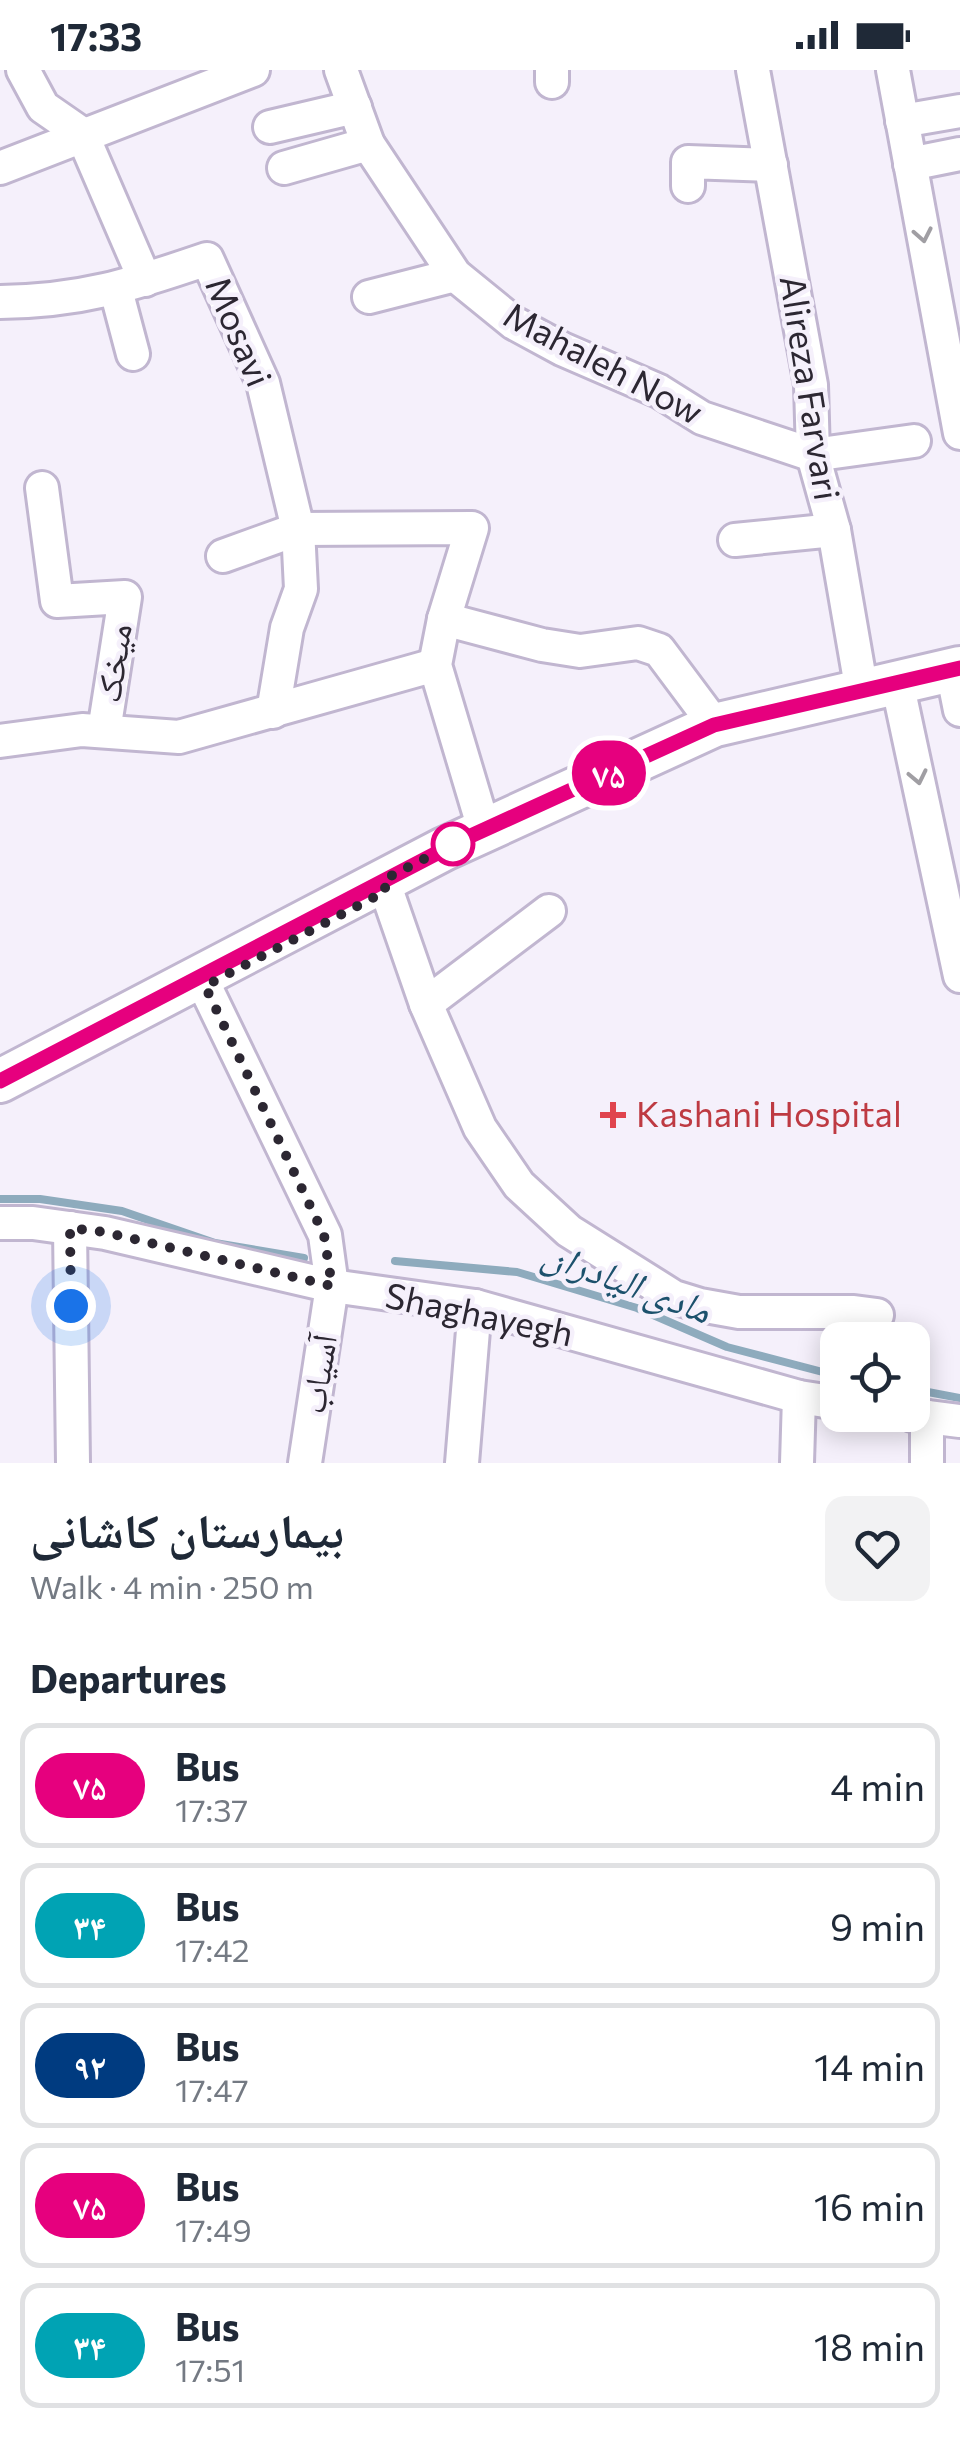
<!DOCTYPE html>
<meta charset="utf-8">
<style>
body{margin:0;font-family:Commissioner,"Noto Naskh Arabic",sans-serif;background:#f2f2f3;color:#1f2937;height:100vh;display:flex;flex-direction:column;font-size:38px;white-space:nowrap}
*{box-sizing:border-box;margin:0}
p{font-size:32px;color:#747a83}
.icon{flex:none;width:55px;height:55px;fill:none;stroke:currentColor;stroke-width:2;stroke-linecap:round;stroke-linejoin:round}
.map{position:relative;height:1393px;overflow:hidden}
.sheet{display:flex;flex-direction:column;background:#fff;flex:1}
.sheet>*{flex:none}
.badge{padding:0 20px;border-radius:32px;font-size:35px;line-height:65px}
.tools{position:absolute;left:820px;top:1252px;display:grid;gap:20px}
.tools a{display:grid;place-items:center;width:110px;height:110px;border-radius:20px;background:#fff;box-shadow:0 5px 25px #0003;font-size:50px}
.you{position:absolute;width:50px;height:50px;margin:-25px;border:8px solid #fff;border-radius:50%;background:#1a73e8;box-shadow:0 0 0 15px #1a73e833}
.map>.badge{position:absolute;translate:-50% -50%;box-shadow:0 0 0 5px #fff}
h2{padding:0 30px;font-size:38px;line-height:90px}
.round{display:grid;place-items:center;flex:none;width:105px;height:105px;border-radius:20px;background:#f2f2f3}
.headline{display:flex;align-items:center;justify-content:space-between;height:170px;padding:0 30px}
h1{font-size:48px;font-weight:800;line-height:75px}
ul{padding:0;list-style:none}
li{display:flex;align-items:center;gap:30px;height:125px;margin:0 20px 15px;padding:0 10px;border:5px solid #e0e1e3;border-radius:20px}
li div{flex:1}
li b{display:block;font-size:38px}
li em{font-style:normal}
li .badge{min-width:110px;font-weight:700;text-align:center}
.status{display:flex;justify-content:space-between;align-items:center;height:70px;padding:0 50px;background:#fff;direction:ltr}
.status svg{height:28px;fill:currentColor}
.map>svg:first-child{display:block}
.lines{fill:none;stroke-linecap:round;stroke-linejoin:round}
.stream{stroke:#8eabbd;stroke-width:8}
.minor-casing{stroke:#c1b6d0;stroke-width:38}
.major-casing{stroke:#c1b6d0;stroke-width:48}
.minor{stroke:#fff;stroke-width:32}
.major{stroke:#fff;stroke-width:42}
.oneway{stroke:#a09ea3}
.line-casing{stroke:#fff;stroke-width:22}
.line{stroke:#e6007e;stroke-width:15}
.walk{stroke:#2c2732;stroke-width:10;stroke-dasharray:0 18}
.stop-dot{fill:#fff;stroke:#e6007e;stroke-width:5}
.health-dot{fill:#e0444e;stroke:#f5f0fb;stroke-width:4}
.labels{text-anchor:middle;stroke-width:9;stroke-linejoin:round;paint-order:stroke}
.street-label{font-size:35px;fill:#2c2732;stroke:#f5f0fb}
.health-label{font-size:35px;fill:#be3a42;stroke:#f5f0fb;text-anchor:start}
.water-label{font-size:38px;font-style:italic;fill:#1c516c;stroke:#f5f0fb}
</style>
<div class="status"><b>17:33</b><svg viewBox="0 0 49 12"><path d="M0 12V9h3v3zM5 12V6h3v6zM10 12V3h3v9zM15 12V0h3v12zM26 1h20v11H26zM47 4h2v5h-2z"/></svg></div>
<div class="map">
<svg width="960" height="1393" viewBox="0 0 960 1393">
<rect width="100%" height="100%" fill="#f5f0fb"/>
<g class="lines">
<g class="stream">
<path d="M0,1129H40L122,1141L215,1173L304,1188"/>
<path d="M395,1191L517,1202L637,1238L727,1277L838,1306"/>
<path d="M912,1319L960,1328"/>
</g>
<defs>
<g id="minor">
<path d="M23,0L43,37L82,64L145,210"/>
<path d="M341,0L368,74L455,205L514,253L562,279L659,321L702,348L813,385L914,371"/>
<path d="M753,0L811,315L813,385L834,460L862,622"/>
<path d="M893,0L960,363"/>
<path d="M552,12V0"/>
<path d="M902,51L960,41"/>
<path d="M270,57L355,37"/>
<path d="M910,94L960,84"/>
<path d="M0,98L253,0"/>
<path d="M284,98L368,74"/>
<path d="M688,116V92L771,95"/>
<path d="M116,220L133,284"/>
<path d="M369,227L455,205"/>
<path d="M0,232C81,231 131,215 207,189L263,313L298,459L301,519L287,558L273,642"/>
<path d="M42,418L57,531L125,527L104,661"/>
<path d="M735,470L834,460"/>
<path d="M223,486L298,459L472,458L444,549L435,595L484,759"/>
<path d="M444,549L542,575L580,581L638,573L659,580L715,655"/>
<path d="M952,600L960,640"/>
<path d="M897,612L960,906"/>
<path d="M0,671L82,660L179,667L435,595"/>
<path d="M383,810L426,934L480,1058L519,1115L569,1161L674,1227L700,1235L739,1242H854L877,1245"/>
<path d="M200,906L325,1165L332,1216L305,1393"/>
<path d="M426,934L549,841"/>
<path d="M0,1153H33L105,1163L332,1216L475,1236L799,1327L838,1333"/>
<path d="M70,1158L73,1393"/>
<path d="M912,1345L960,1351"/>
<path d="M927,1347V1393"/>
<path d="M462,1393L475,1236"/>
<path d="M797,1393L799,1327"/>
</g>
<path id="major" d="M0,1011L444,779L715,655L960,598"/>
</defs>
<use href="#minor" class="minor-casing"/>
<use href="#major" class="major-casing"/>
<use href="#minor" class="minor"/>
<use href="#major" class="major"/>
</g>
<defs><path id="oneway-chevron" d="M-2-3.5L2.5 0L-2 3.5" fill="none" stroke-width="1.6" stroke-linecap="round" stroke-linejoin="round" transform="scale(2.5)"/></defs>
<g class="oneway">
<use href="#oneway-chevron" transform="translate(923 165) rotate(79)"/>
<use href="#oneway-chevron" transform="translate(918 707) rotate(78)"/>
</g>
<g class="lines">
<defs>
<path id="line" d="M0,1011L464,769L714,655L960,598"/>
</defs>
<use href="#line" class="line-casing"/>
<use href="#line" class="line"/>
<path class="walk" d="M71,1236L70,1158L104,1162L332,1216L324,1165L205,916L386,821L383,810L453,774"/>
</g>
<circle class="stop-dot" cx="453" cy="774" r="20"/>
<path class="health-dot" d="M608 1030h10v10h10v10h-10v10h-10v-10h-10v-10h10z"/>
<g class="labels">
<g class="street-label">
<text transform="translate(238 262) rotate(67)" y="12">Mosavi</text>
<text transform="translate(603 294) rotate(28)" y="12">Mahaleh Now</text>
<text transform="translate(809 318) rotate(81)" y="12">Alireza Farvari</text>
<text transform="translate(114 593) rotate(-81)" y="12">میخک</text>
<text transform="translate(479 1245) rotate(12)" y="12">Shaghayegh</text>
<text transform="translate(319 1304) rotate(-81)" y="12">آسیاب</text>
</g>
<g class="health-label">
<text x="636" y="1057">Kashani Hospital</text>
</g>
<g class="water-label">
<text transform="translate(627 1212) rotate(20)" y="13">مادی الیادران</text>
</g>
</g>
</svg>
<div class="tools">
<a><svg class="icon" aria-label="locate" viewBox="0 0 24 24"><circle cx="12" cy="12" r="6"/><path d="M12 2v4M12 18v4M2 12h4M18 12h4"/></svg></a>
</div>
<div class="you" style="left:71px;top:1236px"></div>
<b class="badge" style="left:609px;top:703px;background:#e6007e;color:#fff">۷۵</b>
</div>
<section class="sheet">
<div class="headline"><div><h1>بیمارستان کاشانی</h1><p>Walk · 4 min · 250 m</p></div><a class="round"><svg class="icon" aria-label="heart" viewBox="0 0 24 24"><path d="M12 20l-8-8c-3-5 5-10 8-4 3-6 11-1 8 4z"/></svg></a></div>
<h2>Departures</h2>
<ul>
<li><span class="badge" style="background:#e6007e;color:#fff">۷۵</span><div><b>Bus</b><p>17:37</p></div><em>4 min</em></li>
<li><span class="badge" style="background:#00a3b4;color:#fff">۳۴</span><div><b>Bus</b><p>17:42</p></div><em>9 min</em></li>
<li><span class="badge" style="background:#003b80;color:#fff">۹۲</span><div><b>Bus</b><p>17:47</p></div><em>14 min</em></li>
<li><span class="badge" style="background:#e6007e;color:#fff">۷۵</span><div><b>Bus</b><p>17:49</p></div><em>16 min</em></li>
<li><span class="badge" style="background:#00a3b4;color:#fff">۳۴</span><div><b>Bus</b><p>17:51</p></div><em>18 min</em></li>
</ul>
</section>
